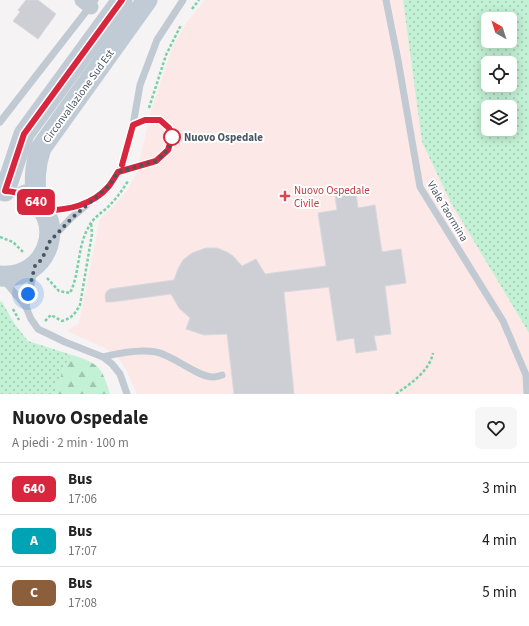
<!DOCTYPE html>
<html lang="it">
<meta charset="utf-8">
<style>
body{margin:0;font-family:"Source Sans 3",sans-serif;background:#f6f6f6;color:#222;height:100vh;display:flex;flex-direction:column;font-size:15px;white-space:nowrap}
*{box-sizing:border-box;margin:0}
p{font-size:13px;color:#767676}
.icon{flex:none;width:22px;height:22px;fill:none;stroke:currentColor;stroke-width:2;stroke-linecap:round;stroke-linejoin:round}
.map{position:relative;height:394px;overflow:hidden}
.sheet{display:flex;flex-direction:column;background:#fff;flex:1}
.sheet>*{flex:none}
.badge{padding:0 8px;border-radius:6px;font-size:14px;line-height:26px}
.needle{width:26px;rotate:321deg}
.buttons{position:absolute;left:481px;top:12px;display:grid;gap:8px}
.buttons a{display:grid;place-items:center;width:36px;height:36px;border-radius:6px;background:#fff;box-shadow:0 2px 10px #0003;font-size:20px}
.you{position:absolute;width:20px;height:20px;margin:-10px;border:3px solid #fff;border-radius:50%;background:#1a73e8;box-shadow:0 0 0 6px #1a73e833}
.map>.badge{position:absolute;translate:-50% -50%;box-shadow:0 0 0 2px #fff}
.round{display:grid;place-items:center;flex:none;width:42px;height:42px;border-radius:6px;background:#f6f6f6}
.overview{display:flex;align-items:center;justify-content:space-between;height:68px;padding:0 12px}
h1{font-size:19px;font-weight:700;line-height:30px}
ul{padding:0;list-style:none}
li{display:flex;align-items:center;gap:12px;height:52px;padding:0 12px;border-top:1px solid #e0e0e0}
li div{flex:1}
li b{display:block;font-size:15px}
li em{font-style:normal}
li .badge{min-width:44px;font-weight:700;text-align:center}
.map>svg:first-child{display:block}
.medical{fill:#fce8e6}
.grass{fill:url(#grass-dots);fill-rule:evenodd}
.forest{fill:url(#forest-firs)}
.building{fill:#cdcfd5;stroke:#d7d9de}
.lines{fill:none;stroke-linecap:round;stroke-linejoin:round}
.path{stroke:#7ad0a6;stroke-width:2.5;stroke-dasharray:3 2;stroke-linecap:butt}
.service{stroke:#c1cad2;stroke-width:7}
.minor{stroke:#c1cad2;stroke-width:15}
.secondary{stroke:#c1cbd6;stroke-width:21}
.line-casing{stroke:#fff;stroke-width:9}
.line{stroke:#d7263d;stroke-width:6}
.walk{stroke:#4a5661;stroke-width:4;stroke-dasharray:0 7.2}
.stop-dot{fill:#fff;stroke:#d7263d;stroke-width:2}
.health-dot{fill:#e0444e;stroke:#fff;stroke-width:1.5}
.labels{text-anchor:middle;stroke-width:4;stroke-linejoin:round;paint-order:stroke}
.street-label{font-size:11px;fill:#4a5661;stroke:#fff}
.stop-label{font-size:11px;font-weight:bold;fill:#4a5661;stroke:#fff;text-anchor:start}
.health-label{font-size:11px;fill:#be3a42;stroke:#fff;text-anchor:start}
</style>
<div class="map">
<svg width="529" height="394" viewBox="0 0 529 394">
<defs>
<pattern id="grass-dots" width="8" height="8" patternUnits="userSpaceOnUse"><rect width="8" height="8" fill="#c3f1d5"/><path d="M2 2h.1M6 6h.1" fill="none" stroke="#a0c6b0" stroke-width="1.8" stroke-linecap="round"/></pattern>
<pattern id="forest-firs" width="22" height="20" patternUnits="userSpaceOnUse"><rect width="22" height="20" fill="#c3f1d5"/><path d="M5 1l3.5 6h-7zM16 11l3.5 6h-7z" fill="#a0c6b0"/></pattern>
</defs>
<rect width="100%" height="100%" fill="#f5f3f3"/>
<path class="medical" d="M205,0H403L422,142L451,203L529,333V394H137L127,371L119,359L105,348L67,331L79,323L100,219L115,205L128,189L137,172L152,107L173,46L187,22Z"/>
<g class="grass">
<path d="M403,0H529V333L451,203L422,142ZM488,19H510V41H488ZM488,63H510V85H488ZM488,107H510V129H488Z"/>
<path d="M0,301L2,302L14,323L28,341L72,355L65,365L54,394H0Z"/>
</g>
<path class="forest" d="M72,355C100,364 101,366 110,394H54L65,365Z"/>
<g class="building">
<path d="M26,0H38L56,14L38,39L13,21L20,12L18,10Z"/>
<path d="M356,193L358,208L375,205L382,252L401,249L406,283L385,286L391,334L374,336L377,350L356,353L354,338L337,341L329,287L284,292L294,394H234L227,334L204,335L186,329L190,318L179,308L171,294L112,302H106L105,295L107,291L110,289L174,280L178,269L183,260L192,253L206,248H217L227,252L233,256L242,266L256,259L265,274L326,266L318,213L337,210L335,196Z"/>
</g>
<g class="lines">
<g class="path">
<path d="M192,9L199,0"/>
<path d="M149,108L166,55L181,25"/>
<path d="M0,237L13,242L23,252"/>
<path d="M47,278L59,291L70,293C80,273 77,248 88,228C92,219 100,214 107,208C115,200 122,191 128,181"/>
<path d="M13,309L19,320"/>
<path d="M45,321L51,315L62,321C72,318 75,314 80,305L92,234L91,223"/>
<path d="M396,394C411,383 429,372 433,353"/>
</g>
<g class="service">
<path d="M386,0L398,60L420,187L503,321L526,375L527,394"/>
<path d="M0,122L95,0"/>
<path d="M118,172L156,161L168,150L172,137L169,128L160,120H145L133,125"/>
<path d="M47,210C61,210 72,207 86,203"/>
<path d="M55,235L71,218L109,186L123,165L133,125L140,85L157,40L183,0"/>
<path d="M4,280L26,307L34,271"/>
<path d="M26,307L31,319L38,329L65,342L103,357L112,364L120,374L127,394"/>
<path d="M103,357C119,353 139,349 156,352C173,355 197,377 213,377C216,377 219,376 222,375"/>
</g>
<path class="minor" d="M82,0L91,7"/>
<g class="secondary">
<path d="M5,191L24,134L122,0"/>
<path d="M36,202C35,182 34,167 41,148L147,0"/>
<path d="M0,276C49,281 70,216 25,195"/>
</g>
</g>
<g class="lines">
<defs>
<path id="line" d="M122,0L24,134L5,191C22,192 32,197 43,210C67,211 93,205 109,186C112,182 115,177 118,172L156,161L168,150L172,137L169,128L160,120H145L133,125L122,165"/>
</defs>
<use href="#line" class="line-casing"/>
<use href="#line" class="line"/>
<path class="walk" d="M28,294L35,266L42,259L50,241L72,218L109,186L118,172L156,161L168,150L172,137"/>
</g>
<circle class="stop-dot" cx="172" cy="137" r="8"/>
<path class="health-dot" d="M283 190h4v4h4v4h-4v4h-4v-4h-4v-4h4z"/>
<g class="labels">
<g class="street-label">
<text transform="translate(78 96) rotate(-54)" y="4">Circonvallazione Sud Est</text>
<text transform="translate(448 211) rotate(59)" y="4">Viale Taormina</text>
</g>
<g class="stop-label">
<text x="184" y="141">Nuovo Ospedale</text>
</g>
<g class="health-label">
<text x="294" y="194">Nuovo Ospedale<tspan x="294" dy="13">Civile</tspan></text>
</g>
</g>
</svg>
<div class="buttons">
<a><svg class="needle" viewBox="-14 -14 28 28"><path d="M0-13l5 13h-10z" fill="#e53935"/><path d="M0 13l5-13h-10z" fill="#767676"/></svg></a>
<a><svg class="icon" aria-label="locate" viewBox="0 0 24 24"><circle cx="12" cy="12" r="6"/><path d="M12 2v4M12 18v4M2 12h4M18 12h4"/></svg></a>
<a><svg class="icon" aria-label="layers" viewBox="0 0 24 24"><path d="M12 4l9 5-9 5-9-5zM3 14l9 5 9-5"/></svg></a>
</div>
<div class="you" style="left:28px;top:294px"></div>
<b class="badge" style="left:36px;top:202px;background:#d7263d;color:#fff">640</b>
</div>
<section class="sheet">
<div class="overview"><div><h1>Nuovo Ospedale</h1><p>A piedi · 2 min · 100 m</p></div><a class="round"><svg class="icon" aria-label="heart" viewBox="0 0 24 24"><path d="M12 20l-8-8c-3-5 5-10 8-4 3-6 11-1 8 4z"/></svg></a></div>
<ul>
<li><span class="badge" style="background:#d7263d;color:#fff">640</span><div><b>Bus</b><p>17:06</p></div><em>3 min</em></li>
<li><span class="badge" style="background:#00a3b4;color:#fff">A</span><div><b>Bus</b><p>17:07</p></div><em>4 min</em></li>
<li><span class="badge" style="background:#8b5e3c;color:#fff">C</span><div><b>Bus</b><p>17:08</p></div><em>5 min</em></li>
</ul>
</section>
